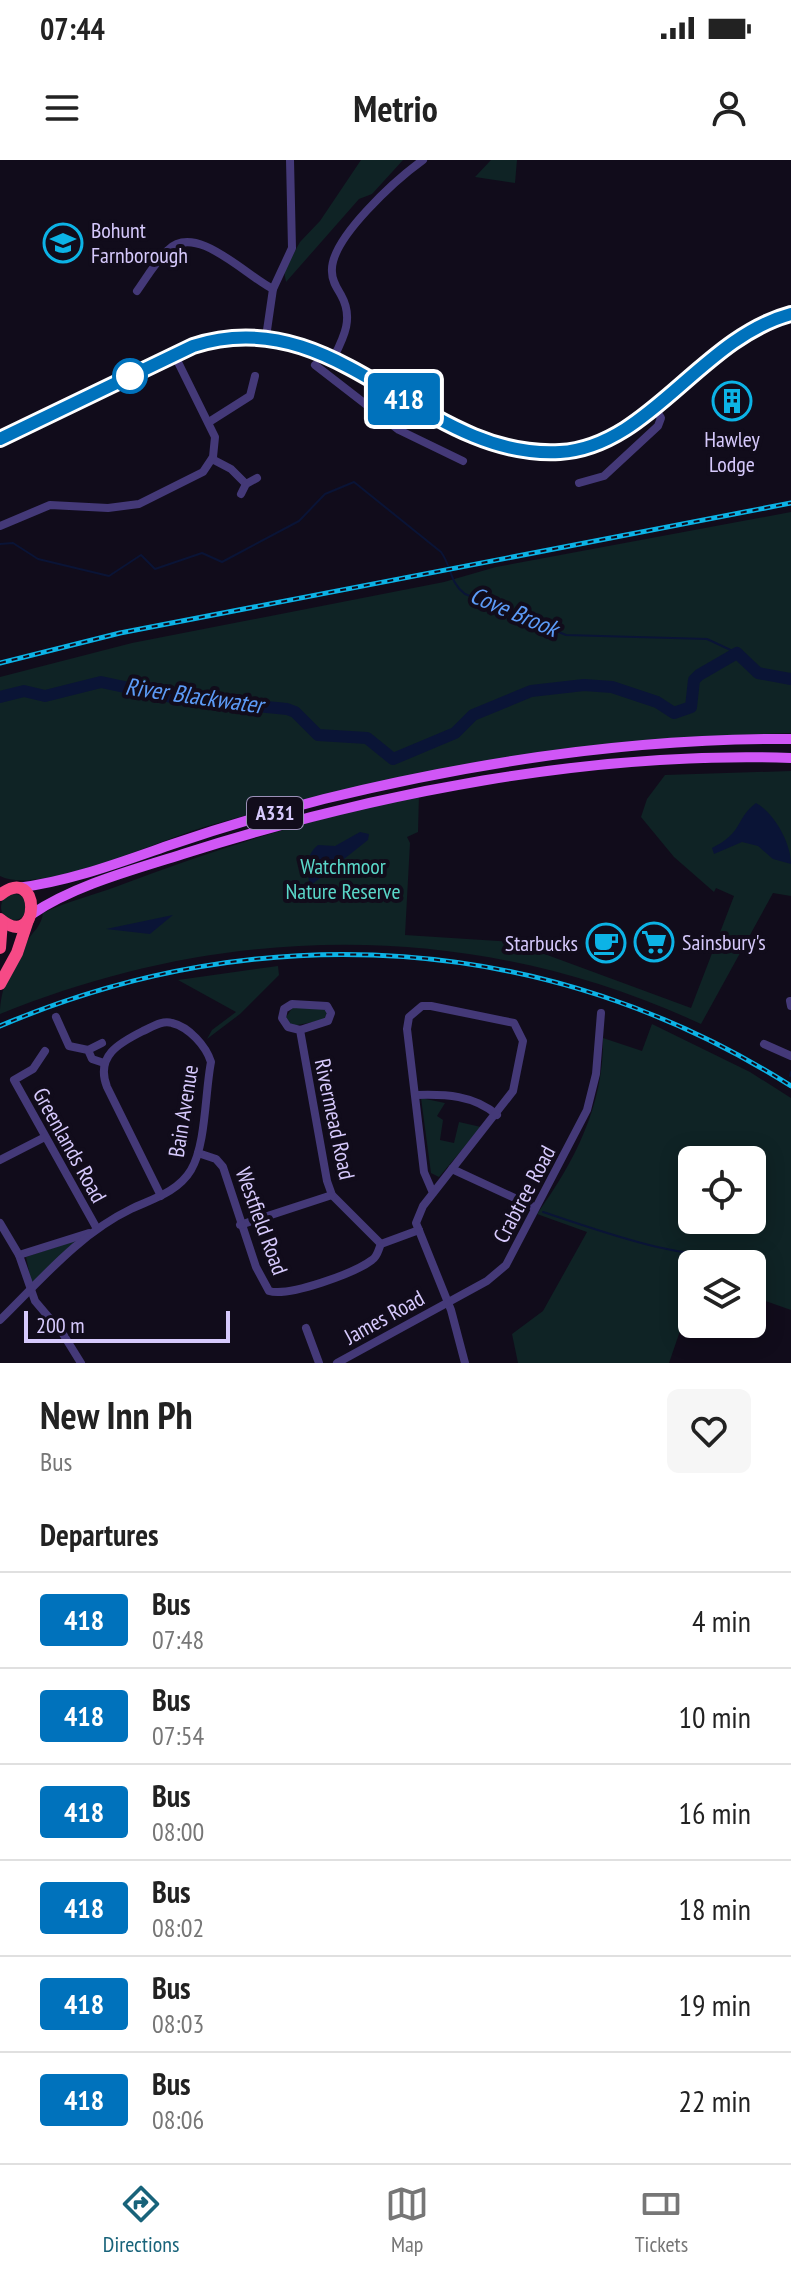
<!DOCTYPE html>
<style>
body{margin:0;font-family:"PT Sans Narrow",sans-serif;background:#f6f6f6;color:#222;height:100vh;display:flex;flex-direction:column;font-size:30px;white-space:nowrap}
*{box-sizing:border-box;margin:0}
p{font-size:26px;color:#767676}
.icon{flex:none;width:44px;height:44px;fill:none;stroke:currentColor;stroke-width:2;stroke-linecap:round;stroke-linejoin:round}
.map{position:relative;height:1203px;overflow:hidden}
.drawer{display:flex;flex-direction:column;background:#fff;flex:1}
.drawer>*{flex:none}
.badge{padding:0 16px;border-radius:6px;font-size:28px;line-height:52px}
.buttons{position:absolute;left:678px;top:986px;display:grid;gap:16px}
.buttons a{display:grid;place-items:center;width:88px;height:88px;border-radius:12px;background:#fff;box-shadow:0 4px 20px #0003;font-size:40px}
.scale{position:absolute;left:24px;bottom:20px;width:206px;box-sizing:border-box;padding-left:8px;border:4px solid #d6c9fc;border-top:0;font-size:22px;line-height:28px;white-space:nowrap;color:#d6c9fc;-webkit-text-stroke:6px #110c1b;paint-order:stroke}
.map>.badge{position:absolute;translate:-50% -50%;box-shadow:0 0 0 4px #fff}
h2{padding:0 40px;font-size:30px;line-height:72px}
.round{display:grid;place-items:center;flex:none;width:84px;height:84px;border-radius:12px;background:#f6f6f6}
.summary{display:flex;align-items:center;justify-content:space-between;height:136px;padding:0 40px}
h1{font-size:38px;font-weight:600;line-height:60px}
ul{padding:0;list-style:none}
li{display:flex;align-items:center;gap:24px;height:96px;padding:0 40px;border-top:2px solid #e0e0e0}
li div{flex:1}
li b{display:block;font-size:30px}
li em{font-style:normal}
li .badge{min-width:88px;font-weight:700;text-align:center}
.status{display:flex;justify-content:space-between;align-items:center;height:56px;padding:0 40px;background:#fff;direction:ltr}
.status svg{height:22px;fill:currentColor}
header{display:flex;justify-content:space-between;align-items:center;height:104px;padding:0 40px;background:#fff;font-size:36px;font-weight:600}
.tabs{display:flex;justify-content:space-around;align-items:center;height:112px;border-top:2px solid #e0e0e0;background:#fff;font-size:22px;color:#767676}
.tabs a{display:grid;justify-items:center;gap:4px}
.tabs .selected{color:#18637a}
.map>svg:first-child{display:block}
.green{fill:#0f2325;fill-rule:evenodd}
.water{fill:#0a1436}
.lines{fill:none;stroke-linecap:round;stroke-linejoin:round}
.stream{stroke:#0a1436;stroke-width:2}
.river{stroke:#0a1436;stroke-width:12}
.minor{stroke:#443978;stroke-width:8}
.major{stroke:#d056f6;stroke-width:10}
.highway{stroke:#f64a86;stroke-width:12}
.rail-casing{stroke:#0cb3e6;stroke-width:5}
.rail{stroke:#110c1b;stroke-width:2;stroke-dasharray:6;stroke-linecap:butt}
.line-casing{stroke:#fff;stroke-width:18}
.line{stroke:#0072bc;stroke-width:12}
.stop-dot{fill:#fff;stroke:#0072bc;stroke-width:4}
.labels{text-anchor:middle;stroke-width:8;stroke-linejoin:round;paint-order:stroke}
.shield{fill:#110c1b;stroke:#9b90b8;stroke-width:2}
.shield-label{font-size:20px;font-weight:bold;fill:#d6c9fc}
.poi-label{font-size:22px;fill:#d6c9fc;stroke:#110c1b;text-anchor:start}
.park-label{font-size:22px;fill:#5ad7c9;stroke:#110c1b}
.street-label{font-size:22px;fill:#d6c9fc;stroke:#110c1b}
.water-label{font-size:24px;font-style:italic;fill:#5c9bf7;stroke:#110c1b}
</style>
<div class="status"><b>07:44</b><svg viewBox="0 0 49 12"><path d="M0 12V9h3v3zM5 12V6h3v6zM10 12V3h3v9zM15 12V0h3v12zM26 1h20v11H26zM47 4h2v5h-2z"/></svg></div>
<header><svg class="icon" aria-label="menu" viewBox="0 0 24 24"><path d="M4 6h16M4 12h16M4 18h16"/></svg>Metrio<svg class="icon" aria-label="person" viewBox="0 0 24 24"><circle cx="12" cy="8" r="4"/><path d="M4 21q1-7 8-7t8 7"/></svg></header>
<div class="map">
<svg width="791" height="1203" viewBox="0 0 791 1203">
<rect width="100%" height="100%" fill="#110c1b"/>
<g class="green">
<path d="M361,0H403L372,34L359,39L286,122L284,111L300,82L320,61Z"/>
<path d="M491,0H517L515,23L475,17Z"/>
<path d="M791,352V573C591,578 396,611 204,667C161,680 38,736 0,716V517L132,483L444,422L496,407Z"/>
<path d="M791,611V736L773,733L701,864C475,759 229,761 0,854C0,829 12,802 27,781C34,770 41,767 43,753C70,740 92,736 118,726C217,688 316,658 419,634L418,672L407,677L410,683L405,775L512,782L691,848L734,736L716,728L714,732L674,697L641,657L647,639L665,615Z"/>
<circle cx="14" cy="747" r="13"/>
<path d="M278,806L279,815L240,854L207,879L212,870L236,852L178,820Z"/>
<path d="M293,847L325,849L327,853L324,860L292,866L286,857Z"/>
<path d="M652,864L750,912L791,938V1150L757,1138L764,1129L766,1116L752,1109V1104H692V1136L669,1203H518L512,1174L543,1151L587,1072L537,1054C575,1001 604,945 603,878L642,891ZM692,1000H752V1060H692Z"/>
<path d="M421,938L445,943L437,956L443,960L440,980L454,983L459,962L481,967L439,1017L431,1013Z"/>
<path d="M77,1080L33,1122L31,1121L26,1097Z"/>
</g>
<g class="water">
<path d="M756,643C774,653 791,683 791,704L773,699L758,686L742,682L714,694L712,688C744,672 735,659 756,643Z"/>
<path d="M360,672L369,674L368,680L310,726C307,711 305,695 318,685L335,686Z"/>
<path d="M173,755L150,774L106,769Z"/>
</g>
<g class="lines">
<g class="stream">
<path d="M0,384L13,383L38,399L109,416L141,395L155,409L202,393L222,402L299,361L325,334L354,322L441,392C452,407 449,422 465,434L566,475L707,479L737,493"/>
<path d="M790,916L791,912"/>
<path d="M543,1052C610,1074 683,1102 754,1096"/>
</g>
<path class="river" d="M0,537L24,531L45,536L101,522L176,538L287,549L295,552L318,575L367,578L393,599L455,573L473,555L531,531L584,525L612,527L657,542L674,553L691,547L694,520L699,515L737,493L758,513L791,519"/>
<g class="minor">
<path d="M137,131C147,117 156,101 168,90C196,62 246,116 273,129"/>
<path d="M266,177L273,129L292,88L290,0"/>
<path d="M333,199C344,177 354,158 341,135C337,128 332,121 332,112C329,79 398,18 423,0"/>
<path d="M315,205L399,270L463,301"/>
<path d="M209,262L250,236L255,216"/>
<path d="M392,265L406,240"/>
<path d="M212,299L231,309L246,324"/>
<path d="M579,323L604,316L658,266L661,258L654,247"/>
<path d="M241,334L246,324L257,318"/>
<path d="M0,366L50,345L108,348L139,344L203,312L213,297L215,277L174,194"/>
<path d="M790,841L791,846"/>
<path d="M56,857L69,886L88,890L92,899L104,903"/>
<path d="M300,870L328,861L331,853L327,846L292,844L284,849L282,858L288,867L300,870L327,1021L332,1035L381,1084"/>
<path d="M764,884L791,896"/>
<path d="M88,890L102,883"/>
<path d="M45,891L33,909L14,920L96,1067"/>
<path d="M416,935C445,934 474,935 497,955"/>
<path d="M198,993L216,999L223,1007L256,1107L269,1131C289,1137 355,1113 372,1100C378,1096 378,1090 381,1084L419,1070"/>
<path d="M0,1000L45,977"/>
<path d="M452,1009L534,1047"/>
<path d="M433,1033L424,1012L407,869L409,857L422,846H431L514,863L523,881L513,931L423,1046L416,1063L451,1150L465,1203"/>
<path d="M0,1063L19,1095L35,1141L63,1174L81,1203"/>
<path d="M240,1065L332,1035"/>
<path d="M19,1095L89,1073"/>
<path d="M0,1160C41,1120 79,1074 131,1049C152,1039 178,1032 191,1010C206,985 205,932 211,902C206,886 189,867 172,863C162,860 152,867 143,871C119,883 95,896 107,927L161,1036"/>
<path d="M306,1168L319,1203"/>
<path d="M337,1203L487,1121L506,1105L587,950L596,914L601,853"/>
</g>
<g class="major">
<path d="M0,279C47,258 94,233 141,210C170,197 199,180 231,177C355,163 438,302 562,292C651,284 701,179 791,154"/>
<path d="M17,728C72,721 121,702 173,684C223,667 274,652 324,639C475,602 635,578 791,579"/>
<path d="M32,754C75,725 133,710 183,694C374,633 590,591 791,598"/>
</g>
<g class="highway">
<path d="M0,735C42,702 41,793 0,759"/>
<path d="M0,788L2,761"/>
<path d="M0,824L17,793L28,760"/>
</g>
<defs>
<g id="rail">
<path d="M0,503L120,473L791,343"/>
<path d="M0,866C263,754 549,773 791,926"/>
</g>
</defs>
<use href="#rail" class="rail-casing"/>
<use href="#rail" class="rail"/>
</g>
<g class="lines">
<defs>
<path id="line" d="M0,279L193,186C338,139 423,300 560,292C649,287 701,178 791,154"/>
</defs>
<use href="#line" class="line-casing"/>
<use href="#line" class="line"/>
</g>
<defs>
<symbol id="school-ring" viewBox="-11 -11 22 22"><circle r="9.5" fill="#110c1b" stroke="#0cb3e6" stroke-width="1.5"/><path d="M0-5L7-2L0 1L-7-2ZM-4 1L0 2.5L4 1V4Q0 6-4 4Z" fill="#0cb3e6"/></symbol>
<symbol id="building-ring" viewBox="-11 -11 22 22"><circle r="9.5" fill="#110c1b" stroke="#0cb3e6" stroke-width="1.5"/><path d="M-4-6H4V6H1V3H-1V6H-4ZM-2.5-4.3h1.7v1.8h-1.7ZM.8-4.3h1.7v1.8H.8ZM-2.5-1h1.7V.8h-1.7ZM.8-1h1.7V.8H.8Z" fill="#0cb3e6"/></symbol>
<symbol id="supermarket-ring" viewBox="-11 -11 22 22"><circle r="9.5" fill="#110c1b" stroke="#0cb3e6" stroke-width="1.5"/><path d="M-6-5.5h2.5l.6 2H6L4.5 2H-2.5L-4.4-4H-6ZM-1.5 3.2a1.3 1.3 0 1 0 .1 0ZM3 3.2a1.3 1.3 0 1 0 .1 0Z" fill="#0cb3e6"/></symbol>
<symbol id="cafe-ring" viewBox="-11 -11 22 22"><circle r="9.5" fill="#110c1b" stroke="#0cb3e6" stroke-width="1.5"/><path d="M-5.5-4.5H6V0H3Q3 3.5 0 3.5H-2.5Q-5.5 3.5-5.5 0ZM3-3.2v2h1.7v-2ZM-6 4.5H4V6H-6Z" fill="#0cb3e6"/></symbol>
</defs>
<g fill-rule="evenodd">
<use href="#school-ring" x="41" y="61" width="44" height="44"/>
<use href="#building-ring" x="710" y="219" width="44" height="44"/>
<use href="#supermarket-ring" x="632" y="760" width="44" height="44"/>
<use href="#cafe-ring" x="584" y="761" width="44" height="44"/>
</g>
<circle class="stop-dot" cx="130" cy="216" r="16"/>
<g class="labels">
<rect class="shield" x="247" y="637" width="56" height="32" rx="6"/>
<g class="shield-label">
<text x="275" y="660">A331</text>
</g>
<g class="poi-label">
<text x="91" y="78">Bohunt<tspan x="91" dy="25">Farnborough</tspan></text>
<text x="732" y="287" text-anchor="middle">Hawley<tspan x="732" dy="25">Lodge</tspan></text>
<text x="682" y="790">Sainsbury's</text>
<text x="578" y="791" text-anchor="end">Starbucks</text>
</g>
<g class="park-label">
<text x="343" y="714">Watchmoor<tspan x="343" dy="25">Nature Reserve</tspan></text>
</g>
<g class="street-label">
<text transform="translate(183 951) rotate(-81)" y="8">Bain Avenue</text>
<text transform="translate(335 959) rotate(78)" y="8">Rivermead Road</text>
<text transform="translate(70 985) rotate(61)" y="8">Greenlands Road</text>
<text transform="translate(524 1034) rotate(-62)" y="8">Crabtree Road</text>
<text transform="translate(262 1061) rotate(70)" y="8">Westfield Road</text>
<text transform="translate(384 1157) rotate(-29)" y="8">James Road</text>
</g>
<g class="water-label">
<text transform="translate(514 452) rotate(23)" y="8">Cove Brook</text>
<text transform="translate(194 536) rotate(8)" y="8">River Blackwater</text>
</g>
</g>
</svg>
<div class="buttons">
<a><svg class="icon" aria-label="locate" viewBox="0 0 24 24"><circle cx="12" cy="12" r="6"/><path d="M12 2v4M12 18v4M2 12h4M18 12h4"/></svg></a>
<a><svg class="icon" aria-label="layers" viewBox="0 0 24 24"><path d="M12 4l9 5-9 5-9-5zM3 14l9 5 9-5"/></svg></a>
</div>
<div class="scale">200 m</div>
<b class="badge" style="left:404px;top:239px;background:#0072bc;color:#fff">418</b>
</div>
<section class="drawer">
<div class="summary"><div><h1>New Inn Ph</h1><p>Bus</p></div><a class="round"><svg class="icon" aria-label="heart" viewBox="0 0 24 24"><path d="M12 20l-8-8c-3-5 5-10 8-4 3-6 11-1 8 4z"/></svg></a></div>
<h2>Departures</h2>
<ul>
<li><span class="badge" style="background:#0072bc;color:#fff">418</span><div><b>Bus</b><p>07:48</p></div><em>4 min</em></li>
<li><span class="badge" style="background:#0072bc;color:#fff">418</span><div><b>Bus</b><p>07:54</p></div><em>10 min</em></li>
<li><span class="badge" style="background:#0072bc;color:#fff">418</span><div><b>Bus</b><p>08:00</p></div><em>16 min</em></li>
<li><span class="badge" style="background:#0072bc;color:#fff">418</span><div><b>Bus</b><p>08:02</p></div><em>18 min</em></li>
<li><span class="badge" style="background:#0072bc;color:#fff">418</span><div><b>Bus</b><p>08:03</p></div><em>19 min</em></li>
<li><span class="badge" style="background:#0072bc;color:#fff">418</span><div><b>Bus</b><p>08:06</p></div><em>22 min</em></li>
</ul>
</section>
<nav class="tabs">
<a class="selected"><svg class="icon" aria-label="directions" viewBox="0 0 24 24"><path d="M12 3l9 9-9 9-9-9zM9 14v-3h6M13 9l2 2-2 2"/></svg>Directions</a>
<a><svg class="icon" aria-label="map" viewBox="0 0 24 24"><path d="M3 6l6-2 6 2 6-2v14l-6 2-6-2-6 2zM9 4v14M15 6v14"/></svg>Map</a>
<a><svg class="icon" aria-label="tickets" viewBox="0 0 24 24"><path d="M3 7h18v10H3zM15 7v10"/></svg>Tickets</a>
</nav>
